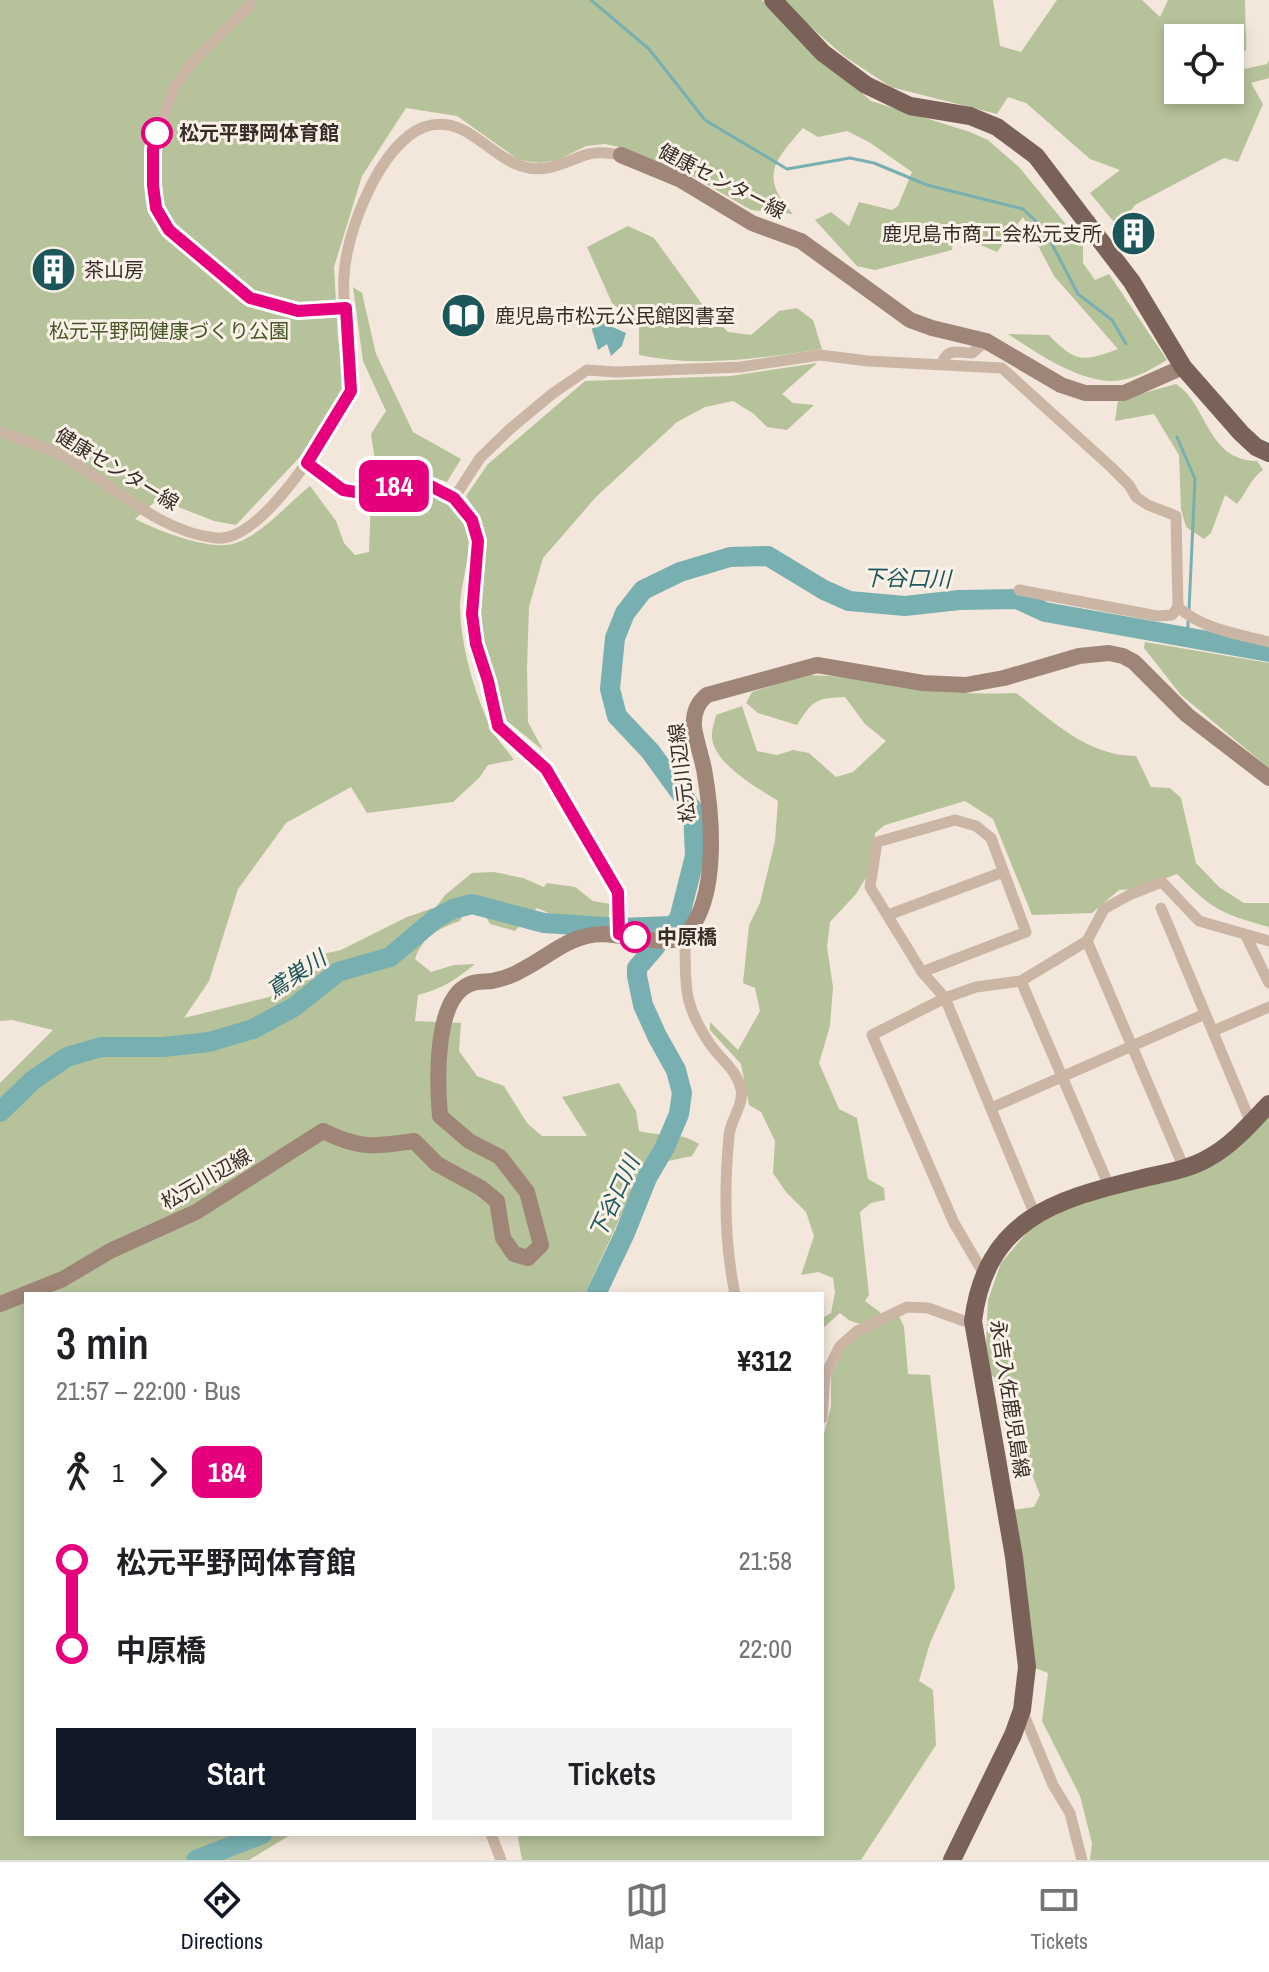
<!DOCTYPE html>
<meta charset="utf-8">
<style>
body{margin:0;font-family:"Archivo Narrow","Noto Sans JP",sans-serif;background:#f2f2f2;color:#202124;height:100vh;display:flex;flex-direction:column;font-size:30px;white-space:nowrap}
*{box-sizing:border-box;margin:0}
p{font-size:26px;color:#757577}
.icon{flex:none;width:44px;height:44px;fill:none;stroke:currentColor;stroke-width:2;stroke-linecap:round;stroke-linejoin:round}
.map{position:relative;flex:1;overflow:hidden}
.sheet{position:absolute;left:24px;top:1292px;width:800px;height:544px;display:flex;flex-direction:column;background:#fff;border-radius:0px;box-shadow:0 4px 12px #0003}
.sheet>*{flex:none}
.badge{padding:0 16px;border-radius:12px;font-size:28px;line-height:52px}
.controls{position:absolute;left:1164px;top:24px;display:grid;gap:16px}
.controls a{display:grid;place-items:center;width:80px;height:80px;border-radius:0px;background:#fff;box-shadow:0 4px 12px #0003;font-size:40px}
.map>.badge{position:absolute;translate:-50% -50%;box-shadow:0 0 0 4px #fff}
.legs{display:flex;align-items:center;gap:12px;height:88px;padding:0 32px;font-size:26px}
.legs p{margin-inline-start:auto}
.overview{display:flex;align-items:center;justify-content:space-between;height:136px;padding:0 32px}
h1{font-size:44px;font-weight:600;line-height:60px}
.action{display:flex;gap:16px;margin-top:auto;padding:16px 32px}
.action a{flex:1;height:92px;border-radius:0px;background:#111827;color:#fff;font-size:32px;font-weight:600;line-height:92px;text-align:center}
.action a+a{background:#f2f2f2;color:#202124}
ul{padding:0 32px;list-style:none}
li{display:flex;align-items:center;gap:28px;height:88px;font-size:30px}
li i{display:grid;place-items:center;width:12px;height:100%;margin:0 10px;background:currentColor}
li i::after{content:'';width:20px;height:20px;margin:-10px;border:6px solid;border-radius:50%;background:#fff}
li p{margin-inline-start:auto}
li:first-child i{background:linear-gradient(#0000 50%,currentColor 0)}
li:last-child i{background:linear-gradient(currentColor 50%,#0000 0)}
.dock{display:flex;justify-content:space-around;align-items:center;height:112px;border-top:2px solid #e0e0e0;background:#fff;font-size:22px;color:#757577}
.dock a{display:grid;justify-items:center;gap:4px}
.dock .active{color:#111827}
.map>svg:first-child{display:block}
.green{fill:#b5c29a;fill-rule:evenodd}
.water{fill:#78b0b1}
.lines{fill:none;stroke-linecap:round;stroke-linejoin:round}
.stream{stroke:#78b0b1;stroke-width:3}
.river{stroke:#78b0b1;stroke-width:20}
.street{stroke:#cbb6a6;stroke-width:11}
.secondary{stroke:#9f8577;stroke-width:16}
.primary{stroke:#7a6258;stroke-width:18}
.line-1-casing{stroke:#fff;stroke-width:18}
.line-1{stroke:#e6007e;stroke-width:12}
.stop-1-dot{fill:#fff;stroke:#e6007e;stroke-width:4}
.labels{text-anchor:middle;stroke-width:6;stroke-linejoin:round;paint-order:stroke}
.stop-label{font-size:20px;font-weight:bold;fill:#372c27;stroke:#faf1e7;text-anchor:start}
.street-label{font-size:20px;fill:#372c27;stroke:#faf1e7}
.poi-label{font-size:20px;fill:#372c27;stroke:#faf1e7;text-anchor:start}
.park-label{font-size:20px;fill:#47562a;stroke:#faf1e7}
.water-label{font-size:22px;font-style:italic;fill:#1b575a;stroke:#faf1e7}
</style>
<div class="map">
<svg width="1269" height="1860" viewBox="0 0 1269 1860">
<rect width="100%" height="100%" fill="#f3e7db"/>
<g class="green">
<path d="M0,0H762L802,41L871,101L970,132L988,140L1019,167L1083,245V263L1095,280L1109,274L1167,360C1154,368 1138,377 1122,380C1085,387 1037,353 1008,334L1049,335C1076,363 1082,362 1118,349L1054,276L1023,217L997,252L954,234L952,250L875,270L857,266L815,220L831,212L849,226L859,202L892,210L898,206L912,172L869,142L847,131L818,137L803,128C774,161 759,177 793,214L751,210L687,173L624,148L605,144L586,146L558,160L539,163L519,160L457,116L406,108L362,176L334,267L338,338L345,392L313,443L236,525L214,521L158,499L135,519C159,531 211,552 236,543C264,533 287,504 310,486L336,521L344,543L355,555L369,552L371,500C383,498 394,491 406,488C432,482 470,518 469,544C468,564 461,585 460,605C460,644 475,696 492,730C498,741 507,750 514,760L488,765L479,778L453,802L367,813L351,787L286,823L238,889L209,981L184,1018L285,993L318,955L341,950L407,917L436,907L445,895L472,873L494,872L523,878L544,887L547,883L575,887L593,901L611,904L608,919L553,915L537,908L515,931L490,924L474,893L460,921C438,929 423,936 415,959L431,972L454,965L475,964C457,979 442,989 418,995L415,1021L461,1023L459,1051L477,1076L504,1086L527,1123L542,1136H587L562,1097L619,1083L636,1111L639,1131C661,1137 680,1131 699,1144L692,1156L668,1161L623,1211L585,1294H26V1834H292L249,1860H0V1083L53,1030L12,1020L0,1021Z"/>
<path d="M780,0H993L1000,46L1021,52L1057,0H1142L1160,17L1168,0H1245L1246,49L1231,72L1267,64L1269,61V78L1251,83L1263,104L1238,162L1224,158L1135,205L1118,227L1090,193L1120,170L1090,159L1026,103L1008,97L997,114L891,87L844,56ZM1178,38H1230V90H1178Z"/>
<path d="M628,226L654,238L707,311L728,332L751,335L779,311L797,308L813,320L822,349C762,358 699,368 639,355V325L612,303L587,247Z"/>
<path d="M353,287L362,293L376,354L413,432L461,459L447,482L425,474H387L375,460L371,434L386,411L363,361Z"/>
<path d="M817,363L782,394L793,403L814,405L787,430L767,427L754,414L733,401L705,407L677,422L596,497L543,558L529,607L527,668L528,722L543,750L507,721L483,645L481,610L487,541L479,516L466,496L488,464L585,381L731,376Z"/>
<path d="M1176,384C1207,403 1207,461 1257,461L1263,470C1250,479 1247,492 1237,504L1225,495L1211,533L1204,539L1186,527L1181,509L1179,455L1154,414L1115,421L1118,400Z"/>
<path d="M1145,642L1269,663V768L1181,695L1144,648Z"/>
<path d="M806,675C846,675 883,684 923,689C954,694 984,694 1016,693C1053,721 1087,756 1136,756L1151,787L1170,788L1181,798L1196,863L1219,887L1244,903H1269V927C1220,913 1213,910 1177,874L1136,889L1119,890L1092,913L1032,915L993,819L965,801L885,825L875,833L872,868L856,894L830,922L827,947L833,987L830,1026L819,1063L839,1109L857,1118L868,1179L884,1188L885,1200L871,1203L860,1212L869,1295L865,1301L881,1313C865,1327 856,1327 840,1313L822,1329V1318L831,1313L835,1292L833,1278L818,1272L801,1275L814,1236L806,1212L786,1192L773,1173L775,1141L761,1112L749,1105L741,1064L710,1030V1022L738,1050L760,1011L755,988L743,983L749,925L760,903L775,841L778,801C758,788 710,762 712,734C712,728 715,721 716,715L742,706L757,751L777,755L793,750L809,753L836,777L853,772L886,741L865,724L845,697C814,698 813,701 797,725L758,713L746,703L752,692Z"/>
<path d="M1269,1110V1860H1090L1092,1843L1080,1796L1042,1721L1048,1673L1035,1668L1013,1510L1034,1507L1040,1495L994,1377L985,1371L988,1300L1001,1263L1029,1230L1058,1210L1209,1166Z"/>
<path d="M899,1316L904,1327L908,1374L930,1375L955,1588L930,1643L919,1681L933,1690L936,1745L861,1860H522L518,1838L520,1834H822V1442L831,1406V1377L844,1349L860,1335Z"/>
</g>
<path class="water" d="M601,322L626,333L622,346L611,356L607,344L598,350L591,326Z"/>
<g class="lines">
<g class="stream">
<path d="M591,0L649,49L705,120L787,169L850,158L874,163L927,185L1023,209L1044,229L1078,294L1112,320L1126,344"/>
<path d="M1177,437L1195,479L1189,610"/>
<path d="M1188,638V621"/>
</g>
<g class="river">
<path d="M0,1112L33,1080L67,1057L101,1047H163L209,1042L253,1029L294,1007L338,972L390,957L435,919L453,909L472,904L544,923L620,928L672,926L679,919L695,856L693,810L650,751L617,716L610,689L615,638L625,613L643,590L680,572L730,557L768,556L824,590L849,601L905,606L959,600L1017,599L1045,612L1269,652"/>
<path d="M596,1294L625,1233L647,1178L665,1147L679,1114L682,1093L676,1070L657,1036L643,1005L637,976V968L656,946"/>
<path d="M196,1860L262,1834"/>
</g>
<g class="street">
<path d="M250,5L192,62L173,89L153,149V185L156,208L169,230L250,298L298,311L346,308"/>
<path d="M942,363C948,347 958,353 972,353L986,341"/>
<path d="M0,432C24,441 51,448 73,462C118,490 161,532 216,538C256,543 311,458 329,428C337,417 347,404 351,391C353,382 350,370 350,361C348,334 342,302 344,276C346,232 380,144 424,127C465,113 487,155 521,166C545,174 563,163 585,155C596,151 609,153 621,155"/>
<path d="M307,463L343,490L362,493L407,481H421L454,498L472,520L478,541L472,614L476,644L488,681L498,726L546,769L618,892L619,934"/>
<path d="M454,498L480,458L510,429L552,394L587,370L616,372L741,367L820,355L868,361L1002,368L1111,467L1129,485L1136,497L1148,505L1176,516L1178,607C1202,629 1238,634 1269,642"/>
<path d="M1019,590L1157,616L1172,615L1178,607"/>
<path d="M955,820L976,826L991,838L1026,932L922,972L870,887L877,842Z"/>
<path d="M1161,908L1251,1123"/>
<path d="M888,915L1003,872"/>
<path d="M685,934C686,984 681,1001 710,1044C721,1060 737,1070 741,1089C744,1106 730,1120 729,1136C724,1189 724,1241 735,1294"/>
<path d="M1246,936L1269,983"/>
<path d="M1087,941L1184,1168"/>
<path d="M922,972L945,998L1035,1215"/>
<path d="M1021,981L1109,1186"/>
<path d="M1213,1031L1269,1007"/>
<path d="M991,1108L1205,1014"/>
<path d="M984,1274L954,1223L872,1035L945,998L976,987L1021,981L1087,941L1104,909L1131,894L1162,882L1199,921L1269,941"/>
<path d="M822,1418L825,1376L840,1346L857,1331L907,1307L928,1308L964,1321H973"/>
<path d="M1022,1710L1053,1785L1070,1813L1082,1860"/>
<path d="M491,1834L501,1860"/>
</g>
<g class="secondary">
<path d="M621,155L679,179L752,223L801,241L910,320L932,328L986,341L1061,385L1085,393H1124L1183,367"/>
<path d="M0,1304L63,1279L110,1251L196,1212L323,1131C359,1149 375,1147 414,1141L437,1164L481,1188L497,1201L503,1238L514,1254L528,1258L541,1245L527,1192L500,1157L469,1141L440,1116C437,1083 434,1001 468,985C474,981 484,982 492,981C501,979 512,976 520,971C549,957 568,935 602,934C622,934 671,949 686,934C720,898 712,814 704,769C701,755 696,741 694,727C693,714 697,703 707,695L817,665L923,683L965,685L1004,678L1079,656L1109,653L1123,656L1134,662L1187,715L1269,778"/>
</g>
<g class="primary">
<path d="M773,0L823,53L866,85L910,106L970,116L997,127L1036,156L1132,282L1183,367L1241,433L1256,447L1269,453"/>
<path d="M952,1860L1013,1735L1022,1710L1027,1667L1014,1557L973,1321C986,1220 1053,1200 1140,1179C1163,1173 1189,1170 1210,1157C1233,1144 1251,1123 1269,1104"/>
</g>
</g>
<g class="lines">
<defs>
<path id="line-1" d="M157,133L153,149V185L156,208L169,230L250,298L298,311L346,308L351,391L307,463L343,490L362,493L407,481H421L454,498L472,520L478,541L472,614L476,644L488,681L498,726L546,769L618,892L619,934L635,937"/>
</defs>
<use href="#line-1" class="line-1-casing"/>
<use href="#line-1" class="line-1"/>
</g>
<defs>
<symbol id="building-disc" viewBox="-11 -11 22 22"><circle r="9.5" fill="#1b575a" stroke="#faf1e7"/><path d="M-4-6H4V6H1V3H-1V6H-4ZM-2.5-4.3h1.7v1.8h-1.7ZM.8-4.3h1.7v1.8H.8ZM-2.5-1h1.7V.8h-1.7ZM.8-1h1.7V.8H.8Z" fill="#fff"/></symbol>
<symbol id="library-disc" viewBox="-11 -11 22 22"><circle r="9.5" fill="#1b575a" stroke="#faf1e7"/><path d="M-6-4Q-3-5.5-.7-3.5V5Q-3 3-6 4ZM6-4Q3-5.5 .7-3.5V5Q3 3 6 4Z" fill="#fff"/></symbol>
</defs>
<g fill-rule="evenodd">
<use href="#building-disc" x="1108" y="208" width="51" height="51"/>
<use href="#building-disc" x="28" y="244" width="51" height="51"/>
<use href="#library-disc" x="438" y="290" width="51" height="51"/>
</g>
<g class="stop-1-dot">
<circle cx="157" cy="133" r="14"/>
<circle cx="635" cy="937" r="14"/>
</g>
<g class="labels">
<g class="stop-label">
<text x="179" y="140">松元平野岡体育館</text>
<text x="657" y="944">中原橋</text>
</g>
<g class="street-label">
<text transform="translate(722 181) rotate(27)" y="7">健康センター線</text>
<text transform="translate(117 469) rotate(31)" y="7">健康センター線</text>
<text transform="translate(682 773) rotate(-97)" y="7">松元川辺線</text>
<text transform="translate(206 1179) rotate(-30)" y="7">松元川辺線</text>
<text transform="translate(1010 1399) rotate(81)" y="7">永吉入佐鹿児島線</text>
</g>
<g class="poi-label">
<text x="1102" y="241" text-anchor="end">鹿児島市商工会松元支所</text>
<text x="84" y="277">茶山房</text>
<text x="495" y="323">鹿児島市松元公民館図書室</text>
</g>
<g class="park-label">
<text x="169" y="338">松元平野岡健康づくり公園</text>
</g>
<g class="water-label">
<text transform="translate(907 578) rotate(1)" y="8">下谷口川</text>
<text transform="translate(296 974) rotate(-34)" y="8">鳶巣川</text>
<text transform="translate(614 1197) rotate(-65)" y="8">下谷口川</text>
</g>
</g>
</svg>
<div class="controls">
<a><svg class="icon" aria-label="locate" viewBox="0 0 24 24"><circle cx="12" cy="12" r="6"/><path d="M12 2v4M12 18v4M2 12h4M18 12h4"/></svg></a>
</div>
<b class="badge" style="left:394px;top:486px;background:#e6007e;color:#fff">184</b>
<section class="sheet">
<div class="overview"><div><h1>3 min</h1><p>21:57 – 22:00 · Bus</p></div><b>¥312</b></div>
<div class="legs"><svg class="icon" aria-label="walk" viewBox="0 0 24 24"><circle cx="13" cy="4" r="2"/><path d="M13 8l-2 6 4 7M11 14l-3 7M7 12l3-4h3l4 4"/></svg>1<svg class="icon" aria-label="forward" viewBox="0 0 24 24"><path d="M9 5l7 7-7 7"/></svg><b class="badge" style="background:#e6007e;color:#fff">184</b></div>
<ul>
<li><i style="color:#e6007e"></i><b>松元平野岡体育館</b><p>21:58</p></li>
<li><i style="color:#e6007e"></i><b>中原橋</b><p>22:00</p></li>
</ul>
<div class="action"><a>Start</a><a>Tickets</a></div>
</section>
</div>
<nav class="dock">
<a class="active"><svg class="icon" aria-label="directions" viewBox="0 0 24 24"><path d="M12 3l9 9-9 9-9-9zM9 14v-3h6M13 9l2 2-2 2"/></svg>Directions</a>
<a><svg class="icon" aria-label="map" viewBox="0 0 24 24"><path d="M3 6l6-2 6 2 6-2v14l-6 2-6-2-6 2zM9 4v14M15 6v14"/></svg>Map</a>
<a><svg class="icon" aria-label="tickets" viewBox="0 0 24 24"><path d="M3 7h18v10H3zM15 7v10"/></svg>Tickets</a>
</nav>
